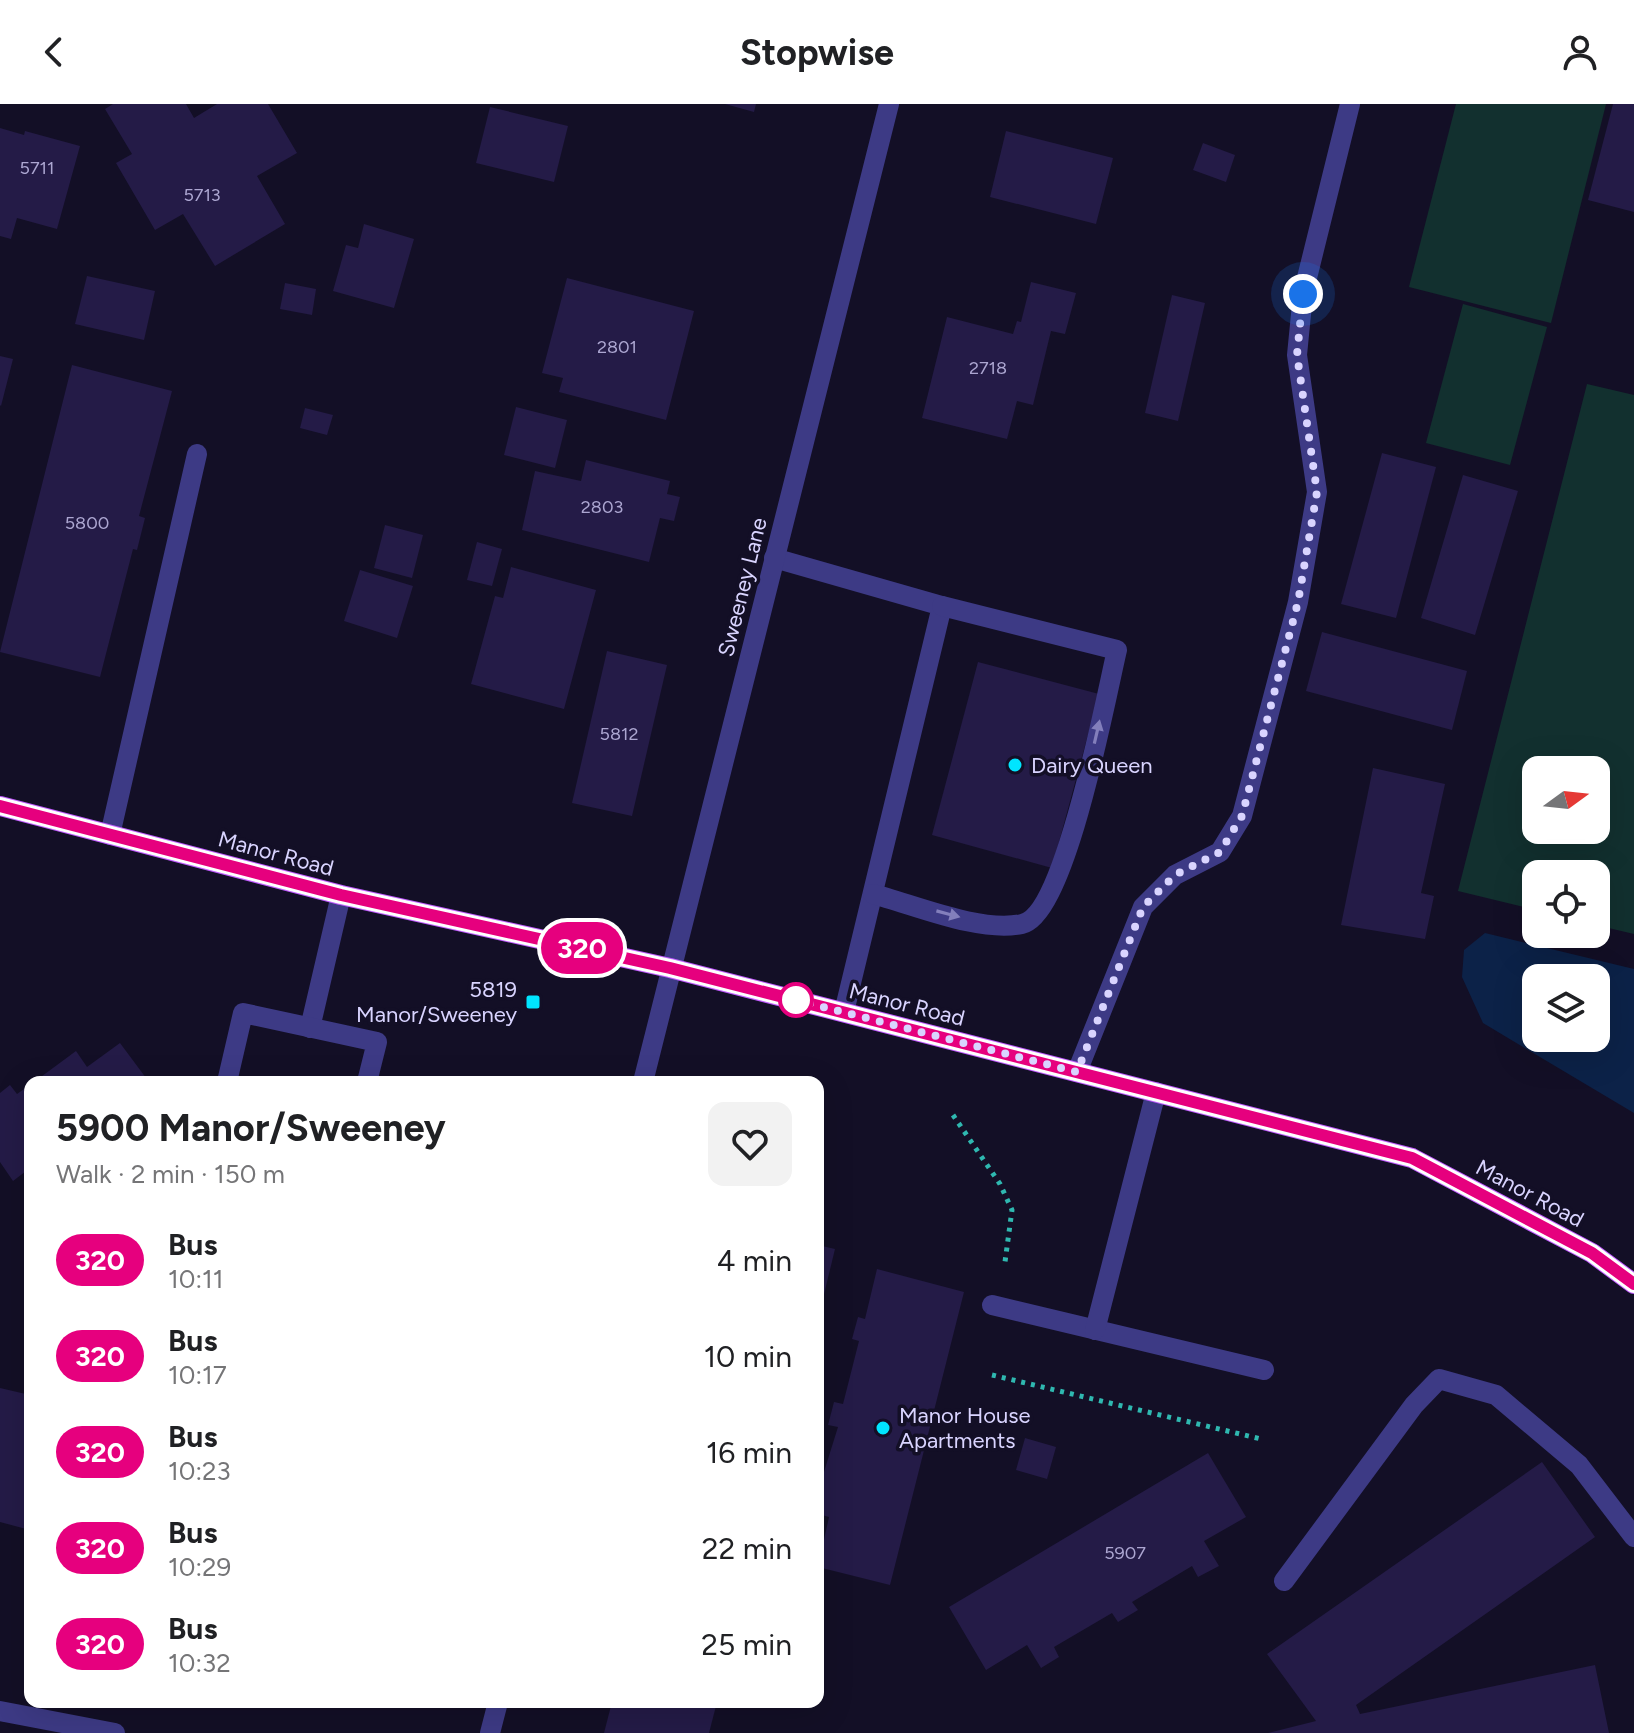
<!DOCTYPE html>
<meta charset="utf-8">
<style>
body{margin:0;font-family:Figtree,sans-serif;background:#f2f2f2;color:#202124;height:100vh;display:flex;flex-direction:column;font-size:30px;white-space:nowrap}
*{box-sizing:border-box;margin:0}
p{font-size:26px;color:#757577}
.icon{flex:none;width:44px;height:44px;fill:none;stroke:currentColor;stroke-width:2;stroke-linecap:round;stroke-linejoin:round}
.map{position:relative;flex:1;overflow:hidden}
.details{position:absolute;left:24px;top:972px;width:800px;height:632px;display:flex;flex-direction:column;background:#fff;border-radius:16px;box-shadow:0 8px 32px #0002}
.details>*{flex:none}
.badge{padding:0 16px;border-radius:26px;font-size:28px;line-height:52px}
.needle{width:52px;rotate:75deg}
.fabs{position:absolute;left:1522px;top:652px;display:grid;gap:16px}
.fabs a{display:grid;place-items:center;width:88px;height:88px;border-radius:16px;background:#fff;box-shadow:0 8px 32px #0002;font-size:40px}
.you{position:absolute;width:40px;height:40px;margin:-20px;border:6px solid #fff;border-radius:50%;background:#1a73e8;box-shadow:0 0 0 12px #1a73e833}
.map>.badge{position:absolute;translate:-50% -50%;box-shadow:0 0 0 4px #fff}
.round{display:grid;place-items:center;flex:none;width:84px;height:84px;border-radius:16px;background:#f2f2f2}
.overview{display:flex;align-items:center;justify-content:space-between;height:136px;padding:0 32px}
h1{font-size:38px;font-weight:700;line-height:60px}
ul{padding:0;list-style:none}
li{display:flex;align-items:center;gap:24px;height:96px;padding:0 32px}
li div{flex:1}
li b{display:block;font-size:30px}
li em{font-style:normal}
li .badge{min-width:88px;font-weight:700;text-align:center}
header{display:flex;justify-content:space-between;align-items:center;height:104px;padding:0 32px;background:#fff;font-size:36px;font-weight:700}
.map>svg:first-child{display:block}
.green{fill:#12302f;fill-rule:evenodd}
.water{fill:#0c2248;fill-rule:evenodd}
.building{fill:#241b47}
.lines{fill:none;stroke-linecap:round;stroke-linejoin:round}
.path{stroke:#2fb8b0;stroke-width:5;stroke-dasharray:4 6;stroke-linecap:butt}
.minor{stroke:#3d3a85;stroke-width:20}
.major{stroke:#c25bff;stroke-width:20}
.oneway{fill:#837fbc}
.line-casing{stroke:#fff;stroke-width:18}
.line{stroke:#e6007e;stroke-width:12}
.walk{stroke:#d9d4ff;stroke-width:8;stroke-dasharray:0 14.4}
.poi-dot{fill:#00e5ff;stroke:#130f26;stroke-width:3}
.stop-dot{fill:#fff;stroke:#e6007e;stroke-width:4}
.labels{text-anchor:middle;stroke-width:7;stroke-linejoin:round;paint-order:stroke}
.number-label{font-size:18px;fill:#aca6d1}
.street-label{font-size:22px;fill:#d9d4ff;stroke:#130f26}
.poi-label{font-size:22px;fill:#d9d4ff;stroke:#130f26;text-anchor:start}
</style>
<header><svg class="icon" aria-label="back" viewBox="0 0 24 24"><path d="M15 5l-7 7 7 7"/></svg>Stopwise<svg class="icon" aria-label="person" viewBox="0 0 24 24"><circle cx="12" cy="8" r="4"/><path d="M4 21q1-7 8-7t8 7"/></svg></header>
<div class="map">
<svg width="1634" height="1629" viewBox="0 0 1634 1629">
<rect width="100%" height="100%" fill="#130f26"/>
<g class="green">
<path d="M1456,0H1606L1551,219L1409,183Z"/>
<path d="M1463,200L1547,223L1510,361L1426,339Z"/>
<path d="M1587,280L1634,291V830L1596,821V770H1536V806L1458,787ZM1596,666V726H1536V666Z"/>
</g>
<path class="water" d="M1485,829L1634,865V1009L1483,919L1462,873L1464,846ZM1536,874H1596V934H1536Z"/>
<g class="building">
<path d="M113,0H186L194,14L217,0H268L297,49L257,72L285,120L215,162L183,110L155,126L116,59L132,50L105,5Z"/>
<path d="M725,0H756L754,8Z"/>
<path d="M1613,0H1634V108L1588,96Z"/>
<path d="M490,3L568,22L554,78L476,59Z"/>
<path d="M0,24L24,31L25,27L80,42L57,125L17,114L11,135L0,132Z"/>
<path d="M1006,27L1113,54L1096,120L990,93Z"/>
<path d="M1203,39L1235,51L1226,78L1193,66Z"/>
<path d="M364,120L414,135L394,204L333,187L346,141L358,144Z"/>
<path d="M87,172L155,187L144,236L75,220Z"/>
<path d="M567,174L694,207L666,316L559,288L563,274L542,269Z"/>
<path d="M1031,178L1076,189L1065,230L1051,227L1033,301L1017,297L1007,335L922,314L947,213L1013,230L1017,217L1021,218Z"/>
<path d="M285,179L316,185L312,211L280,205Z"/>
<path d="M1172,191L1205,199L1178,317L1145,309Z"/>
<path d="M0,252L13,255L1,302L0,301Z"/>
<path d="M72,261L172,287L139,412L145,414L137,446L133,445L100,573L0,548Z"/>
<path d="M516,303L567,316L555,364L504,351Z"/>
<path d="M305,304L333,311L327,331L300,324Z"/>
<path d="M1382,349L1436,363L1396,514L1341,500Z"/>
<path d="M586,356L670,377L667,390L680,393L674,417L660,414L649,458L522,426L535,367L581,377Z"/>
<path d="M1463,371L1518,387L1475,531L1421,514Z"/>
<path d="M385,421L423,431L412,474L374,464Z"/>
<path d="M477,438L502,445L492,482L467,476Z"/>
<path d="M511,463L596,486L564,605L471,580L495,492L503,494Z"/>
<path d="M360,466L413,482L397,534L344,517Z"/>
<path d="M1322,528L1467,567L1452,626L1306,587Z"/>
<path d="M607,547L667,561L632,712L572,699Z"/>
<path d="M978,558L1099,590L1052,764L932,731Z"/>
<path d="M1373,664L1445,680L1421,789L1434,792L1425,835L1341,821Z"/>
<path d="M120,939L149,978H34L76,947L87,963Z"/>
<path d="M10,981L17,990L30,981V1064L13,1077L0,1058V989Z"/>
<path d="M818,1141L835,1145L819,1211L818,1210Z"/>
<path d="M877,1165L964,1188L890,1481L818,1463L829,1413L818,1410V1387L838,1323L828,1321L834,1298L843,1300L859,1237L852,1235L858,1213L865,1215Z"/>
<path d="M0,1284L30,1291V1426L0,1418Z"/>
<path d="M1025,1334L1056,1343L1047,1375L1016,1366Z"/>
<path d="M1208,1349L1246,1413L1204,1437L1219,1462L1198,1473L1192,1462L1132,1498L1138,1506L1118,1518L1112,1509L1054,1543L1059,1553L1041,1564L1027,1541L986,1566L949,1503Z"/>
<path d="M1542,1358L1595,1433L1356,1601L1360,1610L1595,1561L1609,1629H1268L1316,1617L1267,1550Z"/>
<path d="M612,1598H717L709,1629H604Z"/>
</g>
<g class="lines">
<g class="path">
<path d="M953,1011L1000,1080L1012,1106L1005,1158"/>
<path d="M992,1271L1261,1335"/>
</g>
<g class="minor">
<path d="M774,454L942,502L844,908"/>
<path d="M110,731L197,350"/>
<path d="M873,790C915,801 980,829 1022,820C1066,810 1106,592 1117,546L942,502"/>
<path d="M310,924L341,791"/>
<path d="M1077,968L1143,803L1175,771L1220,748L1242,712L1298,498L1317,388L1297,251L1303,190L1350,0"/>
<path d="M227,978L243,909L377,938L367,978"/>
<path d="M643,978L889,0"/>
<path d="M992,1201L1264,1266"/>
<path d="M1095,1226L1156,988"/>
<path d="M1284,1477L1414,1301L1439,1275L1496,1291L1579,1361L1634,1433"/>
<path d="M0,1607L115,1629"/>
<path d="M490,1629L498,1598"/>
</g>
<path class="major" d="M0,702L341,791L670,864L1412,1054L1592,1149L1634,1180"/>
</g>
<defs><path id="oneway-solid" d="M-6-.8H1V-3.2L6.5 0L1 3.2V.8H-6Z" transform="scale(2)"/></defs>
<g class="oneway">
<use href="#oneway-solid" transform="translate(1097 628) rotate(-77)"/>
<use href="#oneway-solid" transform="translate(948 810) rotate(15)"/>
</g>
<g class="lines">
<defs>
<path id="line" d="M0,702L341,791L670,864L1412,1054L1592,1149L1634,1180"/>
</defs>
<use href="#line" class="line-casing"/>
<use href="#line" class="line"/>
<path class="walk" d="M796,896L1077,968L1143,803L1175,771L1220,748L1242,712L1298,498L1317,388L1297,251L1303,190"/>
</g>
<g class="poi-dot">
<circle cx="1015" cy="661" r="8"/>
<rect x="525" y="890" width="16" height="16" rx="4"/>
<circle cx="883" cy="1324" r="8"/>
</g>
<circle class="stop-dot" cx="796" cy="896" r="16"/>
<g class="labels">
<g class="number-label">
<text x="37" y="70">5711</text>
<text x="202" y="97">5713</text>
<text x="617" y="249">2801</text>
<text x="988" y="270">2718</text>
<text x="602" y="409">2803</text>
<text x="87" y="425">5800</text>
<text x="619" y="636">5812</text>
<text x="1125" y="1455">5907</text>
</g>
<g class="street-label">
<text transform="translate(742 483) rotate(-76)" y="8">Sweeney Lane</text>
<text transform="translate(276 749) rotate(15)" y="8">Manor Road</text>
<text transform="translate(907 900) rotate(14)" y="8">Manor Road</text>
<text transform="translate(1530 1089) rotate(28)" y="8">Manor Road</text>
</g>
<g class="poi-label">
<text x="1031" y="669">Dairy Queen</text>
<text x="517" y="893" text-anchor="end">5819<tspan x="517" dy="25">Manor/Sweeney</tspan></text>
<text x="899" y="1319">Manor House<tspan x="899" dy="25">Apartments</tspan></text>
</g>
</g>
</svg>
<div class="fabs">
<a><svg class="needle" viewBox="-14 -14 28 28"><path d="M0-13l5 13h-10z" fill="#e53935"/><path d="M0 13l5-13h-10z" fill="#757577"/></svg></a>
<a><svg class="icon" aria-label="locate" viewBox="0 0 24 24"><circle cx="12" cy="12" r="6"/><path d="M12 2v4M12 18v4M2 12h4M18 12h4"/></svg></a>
<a><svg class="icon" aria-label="layers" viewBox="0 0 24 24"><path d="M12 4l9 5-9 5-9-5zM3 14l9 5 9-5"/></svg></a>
</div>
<div class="you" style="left:1303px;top:190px"></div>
<b class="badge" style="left:582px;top:844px;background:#e6007e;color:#fff">320</b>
<section class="details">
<div class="overview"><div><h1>5900 Manor/Sweeney</h1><p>Walk · 2 min · 150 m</p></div><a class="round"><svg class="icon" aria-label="heart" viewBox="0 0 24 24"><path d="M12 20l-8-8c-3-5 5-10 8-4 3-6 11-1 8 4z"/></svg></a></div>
<ul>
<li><span class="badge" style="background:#e6007e;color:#fff">320</span><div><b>Bus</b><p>10:11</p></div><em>4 min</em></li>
<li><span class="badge" style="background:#e6007e;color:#fff">320</span><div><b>Bus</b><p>10:17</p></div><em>10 min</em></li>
<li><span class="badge" style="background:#e6007e;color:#fff">320</span><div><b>Bus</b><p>10:23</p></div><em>16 min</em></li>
<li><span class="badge" style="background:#e6007e;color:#fff">320</span><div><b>Bus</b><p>10:29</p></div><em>22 min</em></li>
<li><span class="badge" style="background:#e6007e;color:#fff">320</span><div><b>Bus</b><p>10:32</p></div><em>25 min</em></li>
</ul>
</section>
</div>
